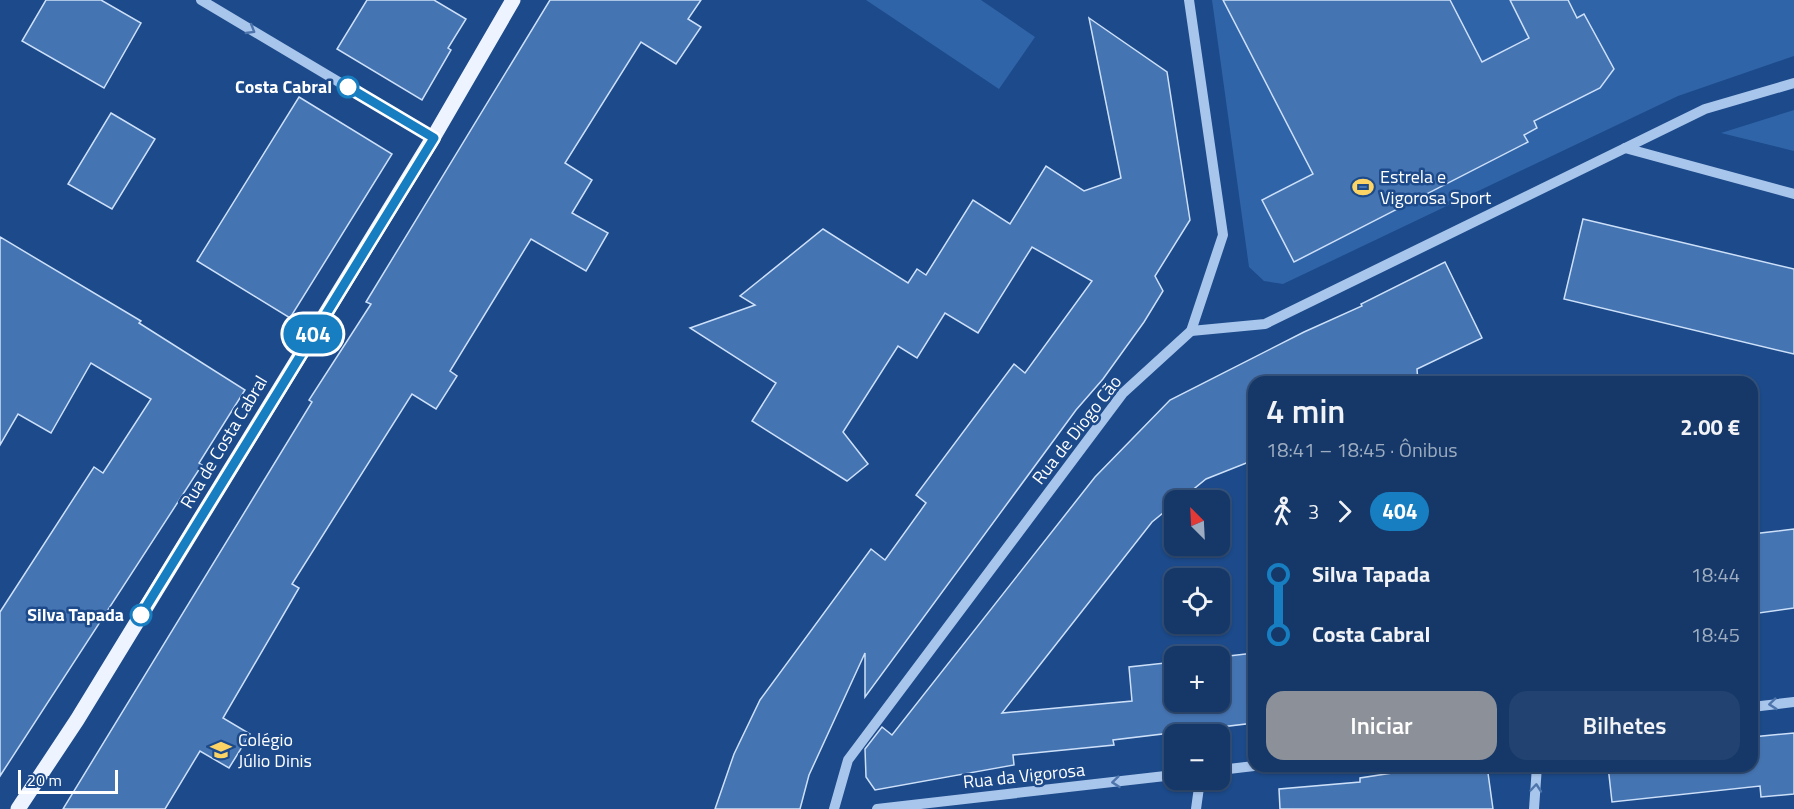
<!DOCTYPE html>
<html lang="pt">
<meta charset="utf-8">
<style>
body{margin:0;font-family:"Titillium Web",sans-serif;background:#224371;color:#f1f3f6;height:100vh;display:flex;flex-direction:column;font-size:22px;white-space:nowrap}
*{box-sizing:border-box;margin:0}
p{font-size:20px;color:#9dacc0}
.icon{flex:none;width:33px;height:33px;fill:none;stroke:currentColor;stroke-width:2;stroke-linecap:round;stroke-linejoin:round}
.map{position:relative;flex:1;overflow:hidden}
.sheet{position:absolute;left:1248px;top:376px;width:510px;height:396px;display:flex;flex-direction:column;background:#153868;border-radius:18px;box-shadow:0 2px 4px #0004,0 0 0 2px #34527c}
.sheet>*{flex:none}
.badge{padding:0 12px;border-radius:20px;font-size:21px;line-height:39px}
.needle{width:39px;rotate:336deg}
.fabs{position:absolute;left:1164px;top:490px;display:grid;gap:12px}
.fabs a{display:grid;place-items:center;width:66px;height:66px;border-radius:12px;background:#153868;box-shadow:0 2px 4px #0004,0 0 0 2px #34527c;font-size:30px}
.scale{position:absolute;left:18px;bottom:15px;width:100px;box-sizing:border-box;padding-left:6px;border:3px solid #fff;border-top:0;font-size:16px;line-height:21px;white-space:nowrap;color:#fff;-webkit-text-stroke:4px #1c4a8a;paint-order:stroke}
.map>.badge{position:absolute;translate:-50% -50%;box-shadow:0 0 0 3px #fff}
.legs{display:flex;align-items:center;gap:9px;height:66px;padding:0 18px;font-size:20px}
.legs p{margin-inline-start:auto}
.headline{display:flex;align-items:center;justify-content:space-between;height:102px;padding:0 18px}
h1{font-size:33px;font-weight:600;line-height:45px}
.button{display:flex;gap:12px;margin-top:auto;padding:12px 18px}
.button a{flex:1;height:69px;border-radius:18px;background:#8c9099;color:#fff;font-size:24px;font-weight:600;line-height:69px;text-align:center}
.button a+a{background:#224371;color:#f1f3f6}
ul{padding:0 18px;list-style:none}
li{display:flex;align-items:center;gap:21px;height:60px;font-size:22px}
li i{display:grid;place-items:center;width:9px;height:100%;margin:0 8px;background:currentColor}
li i::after{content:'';width:15px;height:15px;margin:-8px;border:4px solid;border-radius:50%;background:#153868}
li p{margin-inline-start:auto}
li:first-child i{background:linear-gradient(#0000 50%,currentColor 0)}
li:last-child i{background:linear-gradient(currentColor 50%,#0000 0)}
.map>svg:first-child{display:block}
.green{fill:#3064a8}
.building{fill:#4574b2;stroke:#cde0f9;stroke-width:1.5}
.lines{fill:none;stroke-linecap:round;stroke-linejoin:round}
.minor{stroke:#a8c5ec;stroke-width:10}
.major{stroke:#edf4ff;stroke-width:15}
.oneway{stroke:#4d75ac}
.line-1-casing{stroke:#fff;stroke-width:14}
.line-1{stroke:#187ec2;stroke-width:9}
.stop-1-dot{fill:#fff;stroke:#187ec2;stroke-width:3}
.labels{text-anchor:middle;stroke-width:5;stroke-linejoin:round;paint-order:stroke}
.stop-label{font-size:18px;font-weight:bold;fill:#fff;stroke:#1c4a8a;text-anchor:end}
.poi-label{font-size:18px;fill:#fff;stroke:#1c4a8a;text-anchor:start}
.street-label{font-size:18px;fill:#fff;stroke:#1c4a8a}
</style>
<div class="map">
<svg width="1794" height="809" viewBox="0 0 1794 809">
<rect width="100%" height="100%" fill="#1c4a8a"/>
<g class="green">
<path d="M866,0H981L1035,37L999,89Z"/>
<path d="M1212,0H1794V56L1678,96L1283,284L1264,281L1249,267Z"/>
<path d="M1794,110V151L1721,133Z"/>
</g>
<g class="building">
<path d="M46,0H101L141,23L104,88L22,41Z"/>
<path d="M367,0H434L466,19L448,48L451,50L422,100L337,49Z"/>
<path d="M550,0H701L688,19L701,27L676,64L641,42L565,163L592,180L572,213L608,233L586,271L531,239L450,371L457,376L436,409L412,394L292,584L299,588L223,718L250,734L229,768L200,751L165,809H63L312,402L309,400L371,304L366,302Z"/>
<path d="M1223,0H1450L1482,62L1529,38L1510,0H1568L1577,18L1584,14L1614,69L1600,88L1534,121L1537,128L1524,135L1528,142L1294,262L1262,200L1313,174Z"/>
<path d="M1089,18L1167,72L1190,220L1155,276L1163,291L1144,322L1103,379L1076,410L865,697V653L809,775L800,809H715L734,754L760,700L871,549L885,560L926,503L916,495L1014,364L1025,373L1092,281L1032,247L978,333L945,313L917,358L898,346L843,432L868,464L847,481L752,421L776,383L690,328L755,305L740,296L823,229L908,283L917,269L926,275L973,200L1010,224L1046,166L1084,191L1121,178Z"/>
<path d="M299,97L392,154L290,318L197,261Z"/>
<path d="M111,113L155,139L112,209L68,184Z"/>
<path d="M1583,219L1794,269V354L1564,299Z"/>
<path d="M0,237L141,321L139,323L245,390L199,463L202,465L0,776V612L94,467L103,473L151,399L91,363L51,433L18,414L0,445Z"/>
<path d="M1445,262L1482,338L1417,369L1418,382H1254V460L1206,479L1179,501H1174V504L1152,522L1002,713L1132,701L1129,667L1174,662V702H1220V657L1254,653V723L1113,740L1114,745L1013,755L1014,765L875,790L866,777L865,749L882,727L892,735L1095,477L1170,400L1304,332L1362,306L1361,304Z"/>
<path d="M1794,529V608L1752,614V534Z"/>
<path d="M1794,733V794L1761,797L1760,786L1612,802L1608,766H1752V737Z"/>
<path d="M1438,766H1487L1493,809H1280L1279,789L1360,782V778Z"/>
</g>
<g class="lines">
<g class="minor">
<path d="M201,0L433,138"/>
<path d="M1625,148L1794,194"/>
<path d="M1191,331L1265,324L1705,109L1794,83"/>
<path d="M1752,707L1794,702"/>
<path d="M1220,770L1254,766"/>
<path d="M834,809L848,760L1123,393L1191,331L1223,235L1189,0"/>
<path d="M877,809L1174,775"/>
<path d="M1196,809L1200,780"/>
<path d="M1534,809L1537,766"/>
</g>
<path class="major" d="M18,809L77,720L433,138L513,0"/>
</g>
<defs><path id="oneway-chevron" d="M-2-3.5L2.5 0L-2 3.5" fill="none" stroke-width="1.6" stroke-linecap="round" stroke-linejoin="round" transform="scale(1.5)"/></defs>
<g class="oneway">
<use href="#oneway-chevron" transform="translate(251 30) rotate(31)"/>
<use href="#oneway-chevron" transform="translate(1773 704) rotate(174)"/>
<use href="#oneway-chevron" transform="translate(1116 782) rotate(174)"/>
<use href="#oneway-chevron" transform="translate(1536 788) rotate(-85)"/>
</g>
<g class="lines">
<defs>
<path id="line-1" d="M141,615L434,138L348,87"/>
</defs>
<use href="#line-1" class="line-1-casing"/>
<use href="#line-1" class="line-1"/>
</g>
<defs>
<symbol id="stadium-bare" viewBox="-9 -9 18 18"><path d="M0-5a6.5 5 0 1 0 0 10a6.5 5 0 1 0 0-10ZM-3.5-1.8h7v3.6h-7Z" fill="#fcd365" stroke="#1c4a8a" stroke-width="2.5" paint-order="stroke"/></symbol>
<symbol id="school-bare" viewBox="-9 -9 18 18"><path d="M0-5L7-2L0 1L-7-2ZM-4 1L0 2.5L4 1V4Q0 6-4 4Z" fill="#fcd365" stroke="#1c4a8a" stroke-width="2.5" paint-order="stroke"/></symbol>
</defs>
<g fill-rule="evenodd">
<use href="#stadium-bare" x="1348" y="172" width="30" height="30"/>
<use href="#school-bare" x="206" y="735" width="30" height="30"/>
</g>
<g class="stop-1-dot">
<circle cx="348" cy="87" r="10"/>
<circle cx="141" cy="615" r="10"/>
</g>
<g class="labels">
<g class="stop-label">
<text x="332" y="93">Costa Cabral</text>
<text x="124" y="621">Silva Tapada</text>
</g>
<g class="poi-label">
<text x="1380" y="183">Estrela e<tspan x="1380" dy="21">Vigorosa Sport</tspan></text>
<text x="238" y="746">Colégio<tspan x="238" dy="21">Júlio Dinis</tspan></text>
</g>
<g class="street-label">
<text transform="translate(1077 430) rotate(-52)" y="6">Rua de Diogo Cão</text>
<text transform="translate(224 442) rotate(-59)" y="6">Rua de Costa Cabral</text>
<text transform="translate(1024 776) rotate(-6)" y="6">Rua da Vigorosa</text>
</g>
</g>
</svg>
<div class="fabs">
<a><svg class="needle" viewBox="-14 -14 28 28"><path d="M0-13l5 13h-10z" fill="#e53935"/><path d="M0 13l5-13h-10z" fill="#9dacc0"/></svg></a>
<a><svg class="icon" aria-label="locate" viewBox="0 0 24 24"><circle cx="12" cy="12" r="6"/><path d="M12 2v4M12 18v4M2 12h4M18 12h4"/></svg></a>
<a>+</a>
<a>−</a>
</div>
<div class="scale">20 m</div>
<b class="badge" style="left:313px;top:334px;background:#187ec2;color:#fff">404</b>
<section class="sheet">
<div class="headline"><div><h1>4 min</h1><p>18:41 – 18:45 · Ônibus</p></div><b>2.00 €</b></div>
<div class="legs"><svg class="icon" aria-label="walk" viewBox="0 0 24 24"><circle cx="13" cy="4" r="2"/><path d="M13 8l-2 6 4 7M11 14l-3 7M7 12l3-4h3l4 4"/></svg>3<svg class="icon" aria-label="forward" viewBox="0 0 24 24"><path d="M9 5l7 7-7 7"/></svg><b class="badge" style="background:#187ec2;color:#fff">404</b></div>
<ul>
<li><i style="color:#187ec2"></i><b>Silva Tapada</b><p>18:44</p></li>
<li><i style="color:#187ec2"></i><b>Costa Cabral</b><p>18:45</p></li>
</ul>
<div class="button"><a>Iniciar</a><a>Bilhetes</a></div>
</section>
</div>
